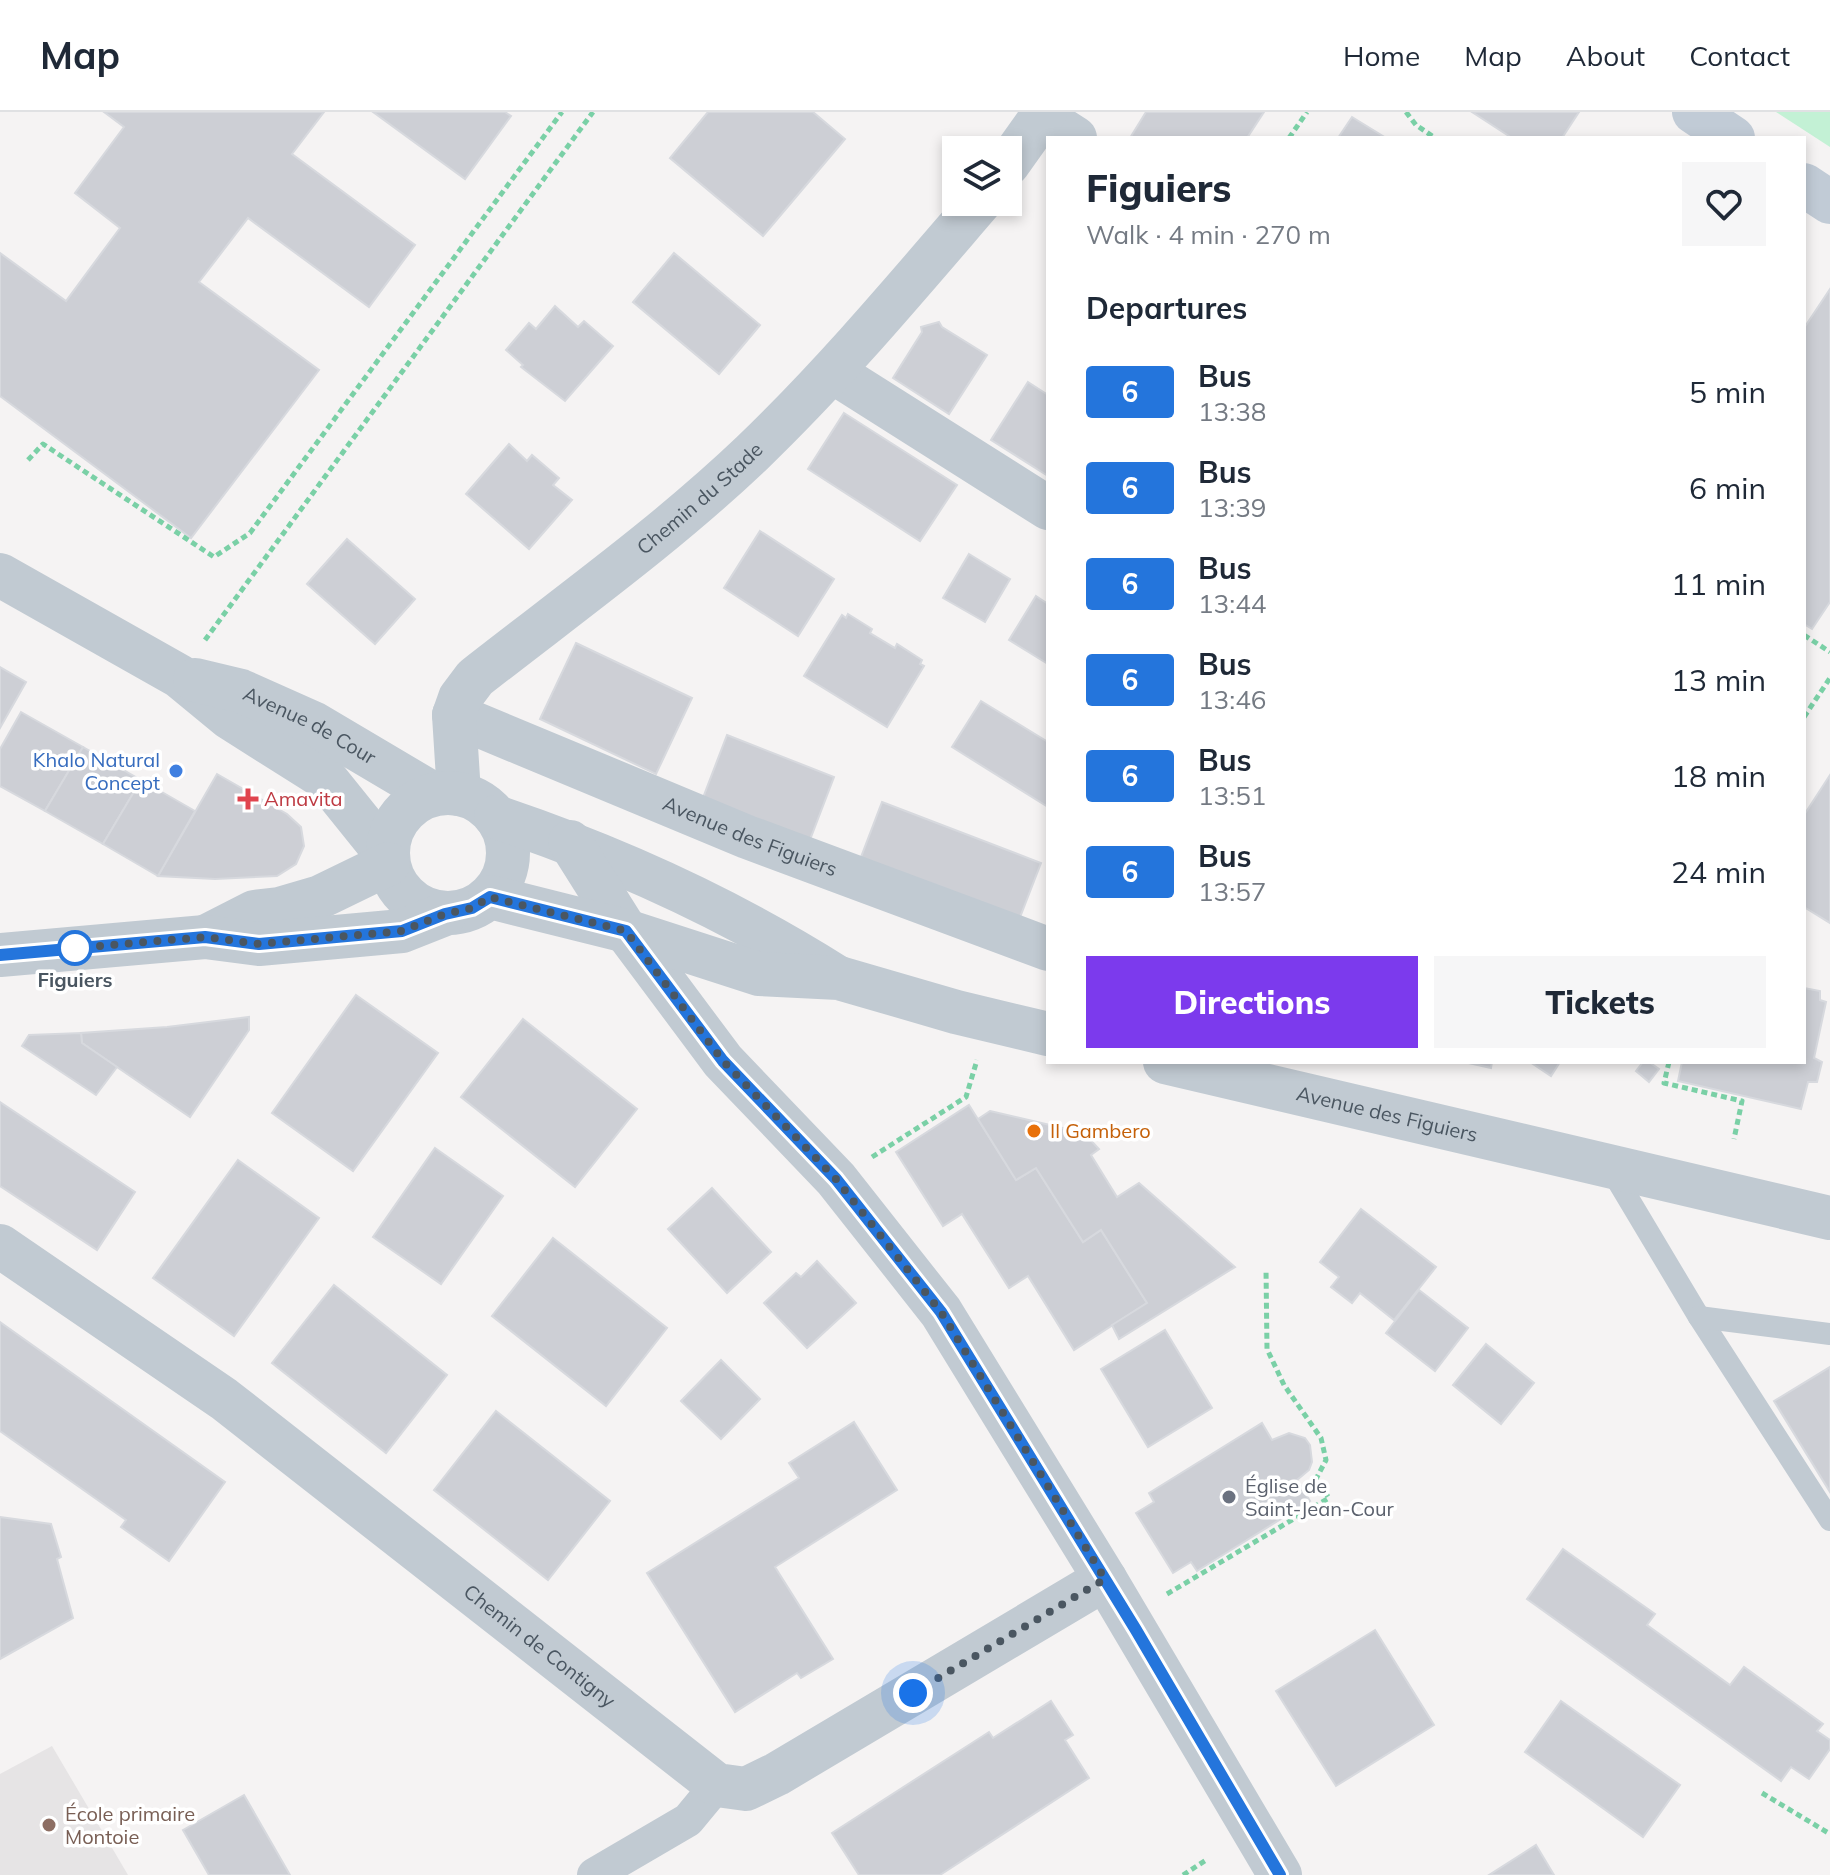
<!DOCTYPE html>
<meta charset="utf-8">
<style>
body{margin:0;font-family:Mulish,sans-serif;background:#f6f6f7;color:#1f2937;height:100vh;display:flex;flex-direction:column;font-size:30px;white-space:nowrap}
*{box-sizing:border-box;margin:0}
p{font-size:26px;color:#747a83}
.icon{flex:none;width:44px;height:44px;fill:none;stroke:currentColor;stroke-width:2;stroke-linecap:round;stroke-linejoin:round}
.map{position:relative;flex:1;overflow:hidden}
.panel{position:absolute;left:1046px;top:24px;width:760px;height:928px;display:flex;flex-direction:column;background:#fff;border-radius:0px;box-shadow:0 4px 12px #0003}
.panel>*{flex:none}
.badge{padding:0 16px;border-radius:6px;font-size:28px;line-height:52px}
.tools{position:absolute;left:942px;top:24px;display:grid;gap:16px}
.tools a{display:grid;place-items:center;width:80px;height:80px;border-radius:0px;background:#fff;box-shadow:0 4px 12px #0003;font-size:40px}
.you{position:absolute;width:40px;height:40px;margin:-20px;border:6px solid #fff;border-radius:50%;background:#1a73e8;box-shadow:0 0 0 12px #1a73e833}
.map>.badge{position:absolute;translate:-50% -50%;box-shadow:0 0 0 4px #fff}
h2{padding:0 40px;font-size:30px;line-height:72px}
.round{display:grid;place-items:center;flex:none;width:84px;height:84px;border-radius:0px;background:#f6f6f7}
.overview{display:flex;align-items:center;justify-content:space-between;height:136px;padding:0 40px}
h1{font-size:38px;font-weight:800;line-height:60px}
.button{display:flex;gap:16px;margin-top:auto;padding:16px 40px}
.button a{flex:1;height:92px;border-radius:0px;background:#7c3aed;color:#fff;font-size:32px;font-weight:800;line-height:92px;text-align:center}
.button a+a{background:#f6f6f7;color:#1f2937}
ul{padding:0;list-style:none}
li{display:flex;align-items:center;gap:24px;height:96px;padding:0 40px}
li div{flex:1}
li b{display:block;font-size:30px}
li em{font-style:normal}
li .badge{min-width:88px;font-weight:700;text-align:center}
header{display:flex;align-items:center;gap:48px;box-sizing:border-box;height:112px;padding:0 40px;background:#fff;border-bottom:2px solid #e0e1e3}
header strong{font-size:38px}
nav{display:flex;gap:44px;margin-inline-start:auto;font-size:28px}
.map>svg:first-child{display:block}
.education{fill:#e6e4e5}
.green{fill:#c3f1d5}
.building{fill:#cdcfd5;stroke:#d7d9de;stroke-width:2}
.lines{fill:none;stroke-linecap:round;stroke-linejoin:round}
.path{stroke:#7ad0a6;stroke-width:5;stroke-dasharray:6 4;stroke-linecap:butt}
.service{stroke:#c1cad2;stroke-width:22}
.pedestrian{stroke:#c1cad2;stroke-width:34}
.minor{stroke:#c1cad2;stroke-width:44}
.tertiary{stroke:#c1cad2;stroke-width:44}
.secondary{stroke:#c1cbd6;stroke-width:44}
.line-casing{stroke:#fff;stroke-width:18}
.line{stroke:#2475dc;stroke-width:12}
.walk{stroke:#4a5661;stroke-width:8;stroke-dasharray:0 14.4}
.shop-dot{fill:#3f7fe0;stroke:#fff;stroke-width:3}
.health-dot{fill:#e0444e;stroke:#fff;stroke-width:3}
.stop-dot{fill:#fff;stroke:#2475dc;stroke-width:4}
.food-dot{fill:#e8710a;stroke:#fff;stroke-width:3}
.worship-dot{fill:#6b7280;stroke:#fff;stroke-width:3}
.education-dot{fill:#8d6e63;stroke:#fff;stroke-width:3}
.labels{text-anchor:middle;stroke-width:7;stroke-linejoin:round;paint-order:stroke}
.street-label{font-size:20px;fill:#4a5661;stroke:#fff}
.shop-label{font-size:20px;fill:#366cbe;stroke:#fff;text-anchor:end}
.health-label{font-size:20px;fill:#be3a42;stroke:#fff;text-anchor:start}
.stop-label{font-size:20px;font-weight:bold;fill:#4a5661;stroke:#fff}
.food-label{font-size:20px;fill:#c56008;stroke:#fff;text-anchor:start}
.worship-label{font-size:20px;fill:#5b616d;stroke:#fff;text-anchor:start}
.education-label{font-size:20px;fill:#785e54;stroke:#fff;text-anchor:start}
</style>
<header>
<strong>Map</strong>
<nav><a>Home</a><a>Map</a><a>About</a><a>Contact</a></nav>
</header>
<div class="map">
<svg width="1830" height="1763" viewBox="0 0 1830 1763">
<rect width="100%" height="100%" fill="#f5f3f3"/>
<path class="education" d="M52,1634L128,1763H0V1662Z"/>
<path class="green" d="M1776,0H1830V35Z"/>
<g class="building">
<path d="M104,0H324L292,42L415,133L369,195L248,106L199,170L319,258L191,426L0,284V141L66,189L120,116L75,81L124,15Z"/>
<path d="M373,0H505L511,4L465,67Z"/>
<path d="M708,0H813L845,27L763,124L670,46Z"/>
<path d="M1146,0H1264L1247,26H1130Z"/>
<path d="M1472,0H1579L1562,26H1512Z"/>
<path d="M1352,5L1386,26H1338Z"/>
<path d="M674,141L760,213L719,262L633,190Z"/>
<path d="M1830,177V490L1812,517L1804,512V216Z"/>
<path d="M555,194L578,215L584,209L613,234L565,289L521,255L523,253L506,238L529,211L536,217Z"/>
<path d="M939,210L942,215L987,243L949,302L893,266L922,220L921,215Z"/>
<path d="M1028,270L1048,283V364L991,328Z"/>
<path d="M844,301L957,373L920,429L808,357Z"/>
<path d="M509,332L527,349L532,343L559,366L553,373L572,388L529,437L466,382Z"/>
<path d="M760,419L834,467L798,524L724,476Z"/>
<path d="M347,427L415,487L375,532L307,472Z"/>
<path d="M969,442L1010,467L985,510L943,486Z"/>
<path d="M1036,484L1048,492V552L1009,528Z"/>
<path d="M848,502L872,517L870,521L895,536L897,532L922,548L920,552L924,554L887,615L804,564L842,503L846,506Z"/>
<path d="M576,531L692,586L656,662L540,607Z"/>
<path d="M0,555L26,570L0,616Z"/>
<path d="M981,589L1048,630V695L952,635Z"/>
<path d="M21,600L83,635L45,699L0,674V637Z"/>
<path d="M727,623L834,665L808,733L701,691Z"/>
<path d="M83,635L141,668L103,732L45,699Z"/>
<path d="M217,662L287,702L301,715L304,734L296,752L277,764L215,767L158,764Z"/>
<path d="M1830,663V811L1804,795V703Z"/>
<path d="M141,668L195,699L158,764L103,732Z"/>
<path d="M882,690L1041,751L1017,813L858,753Z"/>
<path d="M1804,876L1820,879V888L1826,890L1814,946L1822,950L1817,970H1808L1801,997L1678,969L1682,950H1804Z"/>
<path d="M356,883L438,941L353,1059L272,1001Z"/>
<path d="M249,905V918L190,1005L82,931L81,921L167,915Z"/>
<path d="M523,907L637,997L575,1075L461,985Z"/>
<path d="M81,921L82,931L117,955L96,983L22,934L29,923Z"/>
<path d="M1464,950H1492L1491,956Z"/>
<path d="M1530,950H1560L1551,964Z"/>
<path d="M1643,950H1649L1659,957L1649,970L1636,959Z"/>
<path d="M0,990L135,1080L97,1138L0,1074Z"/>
<path d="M969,993L1016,1068L1036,1056L1083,1130L1101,1118L1147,1191L1074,1238L1028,1164L1009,1176L962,1102L943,1114L896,1040Z"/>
<path d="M990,999L1084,1021L1099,1037L1091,1043L1117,1085L1139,1071L1235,1155L1119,1227L1112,1213L1147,1191L1101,1118L1083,1130L1036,1056L1016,1068L978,1007Z"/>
<path d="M435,1036L503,1084L441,1172L373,1125Z"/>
<path d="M238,1048L319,1106L234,1224L153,1166Z"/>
<path d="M712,1076L771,1140L727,1181L668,1117Z"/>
<path d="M1361,1097L1436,1155L1394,1208L1360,1181L1352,1191L1331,1175L1339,1165L1320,1150Z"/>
<path d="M553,1126L667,1216L606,1294L492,1204Z"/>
<path d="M817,1149L856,1191L807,1236L764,1191L796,1161L801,1165Z"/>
<path d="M334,1173L447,1263L386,1341L272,1251Z"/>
<path d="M1419,1178L1468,1216L1435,1259L1386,1221Z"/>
<path d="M0,1210L225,1370L169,1449L121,1415L126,1408L0,1319Z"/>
<path d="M1165,1218L1212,1296L1148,1335L1101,1257Z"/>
<path d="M1486,1232L1534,1271L1501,1312L1453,1273Z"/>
<path d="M721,1248L760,1287L721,1327L681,1289Z"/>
<path d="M1830,1255V1380L1774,1289Z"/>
<path d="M496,1299L610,1389L548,1468L434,1378Z"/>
<path d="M854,1310L897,1378L775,1455L833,1547L801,1566L797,1561L735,1600L647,1461L799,1366L789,1351Z"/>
<path d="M1262,1311L1272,1328L1289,1321L1305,1326L1310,1333L1312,1350L1309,1358L1297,1368L1310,1389L1197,1459L1191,1450L1173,1461L1136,1401L1154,1390L1149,1381Z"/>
<path d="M0,1405L51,1412L61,1445L57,1447L73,1506L0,1547Z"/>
<path d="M1563,1437L1655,1502L1647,1513L1730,1573L1744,1555L1823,1612L1817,1619L1830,1628V1637L1809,1667L1791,1655L1781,1669L1527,1487Z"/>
<path d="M1375,1518L1434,1613L1336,1674L1276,1579Z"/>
<path d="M1051,1589L1073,1623L1065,1628L1089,1666L940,1763H859L832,1721L989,1620L993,1626Z"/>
<path d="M1561,1589L1680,1673L1643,1725L1525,1640Z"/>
<path d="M244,1683L290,1763H209L183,1718Z"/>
<path d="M1536,1733L1554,1763H1489Z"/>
</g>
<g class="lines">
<g class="path">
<path d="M1406,0L1416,13L1435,26"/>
<path d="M1289,26L1307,0"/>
<path d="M28,348L43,332L214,445L250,421L562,0"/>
<path d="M1804,523L1830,540"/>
<path d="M205,528L593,0"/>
<path d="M1804,605L1830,566"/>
<path d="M1669,950L1664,971L1742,989L1734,1027"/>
<path d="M872,1045L966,985L977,948"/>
<path d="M1167,1482L1329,1386L1316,1367L1326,1348L1321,1326L1284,1273L1267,1237L1266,1157"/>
<path d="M1762,1681L1830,1722"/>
<path d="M1183,1763L1206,1748"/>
</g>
<g class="service">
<path d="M1610,1056L1699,1205L1830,1408"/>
<path d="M1699,1205L1830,1222"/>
</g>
<path class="pedestrian" d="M594,1763L688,1708L717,1673"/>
<g class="minor">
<path d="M1042,5L1075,26"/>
<path d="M1008,52L1045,0"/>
<path d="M833,260L1048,396"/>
<path id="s1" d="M454,603L747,725L1048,837"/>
<path id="s2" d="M459,682L454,603L460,586L475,566C568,493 666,423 752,341C834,262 906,176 980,90"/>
<path id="s3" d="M0,1134L224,1287L717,1673L746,1677L777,1662L1105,1467"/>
</g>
<g class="tertiary">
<path d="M0,463L179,564L230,606L325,666L387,743"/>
<path id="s4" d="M195,568L241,579L313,611L433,682"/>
<circle cx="448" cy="741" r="60"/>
<path d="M496,705C615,745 731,798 837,865"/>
<path d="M570,730L626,819L723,949L836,1067L941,1200L1105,1467L1280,1763"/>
<path d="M490,785L626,819L759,862L839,866L956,900L1048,922"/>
<path d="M205,825L254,800L279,797L320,785L388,752"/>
<path d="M0,843L205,825L259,832L402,819L445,802"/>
<path id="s5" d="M1165,950L1830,1106"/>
</g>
<g class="secondary">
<path d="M1694,0L1733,26"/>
<path d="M1804,73L1830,90"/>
</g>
</g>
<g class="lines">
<defs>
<path id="line" d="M0,843L205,825L259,832L402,819L445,802L472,796L490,785L626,819L723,949L836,1067L941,1200L1136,1518L1280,1763"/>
</defs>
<use href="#line" class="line-casing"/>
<use href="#line" class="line"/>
<path class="walk" d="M75,836L66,837L205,825L259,832L402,819L445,802L472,796L490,785L626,819L723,949L836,1067L941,1200L1105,1467L913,1581"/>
</g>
<circle class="shop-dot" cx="176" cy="659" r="8"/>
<path class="health-dot" d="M244 675h8v8h8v8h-8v8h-8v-8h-8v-8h8z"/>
<circle class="stop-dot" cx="75" cy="836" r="16"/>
<circle class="food-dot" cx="1034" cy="1019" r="8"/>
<circle class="worship-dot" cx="1229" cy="1385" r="8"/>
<circle class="education-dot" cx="49" cy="1713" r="8"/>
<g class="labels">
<g class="street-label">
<text dy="7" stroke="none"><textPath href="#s2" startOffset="410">Chemin du Stade</textPath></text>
<text dy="7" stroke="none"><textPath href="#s4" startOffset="124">Avenue de Cour</textPath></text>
<text dy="7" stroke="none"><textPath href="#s1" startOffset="320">Avenue des Figuiers</textPath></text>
<text dy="7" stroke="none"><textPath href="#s5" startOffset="228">Avenue des Figuiers</textPath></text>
<text dy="7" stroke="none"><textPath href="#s3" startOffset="672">Chemin de Contigny</textPath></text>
</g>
<g class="shop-label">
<text x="160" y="655">Khalo Natural<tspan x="160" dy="23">Concept</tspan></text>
</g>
<g class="health-label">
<text x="264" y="694">Amavita</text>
</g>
<g class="stop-label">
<text x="75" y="875">Figuiers</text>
</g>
<g class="food-label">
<text x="1050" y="1026">Il Gambero</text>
</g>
<g class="worship-label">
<text x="1245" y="1381">Église de<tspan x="1245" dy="23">Saint-Jean-Cour</tspan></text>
</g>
<g class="education-label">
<text x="65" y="1709">École primaire<tspan x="65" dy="23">Montoie</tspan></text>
</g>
</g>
</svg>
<div class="tools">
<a><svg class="icon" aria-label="layers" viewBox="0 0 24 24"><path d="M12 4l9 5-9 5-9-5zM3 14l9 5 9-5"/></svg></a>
</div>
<div class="you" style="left:913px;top:1581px"></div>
<section class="panel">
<div class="overview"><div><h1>Figuiers</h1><p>Walk · 4 min · 270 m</p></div><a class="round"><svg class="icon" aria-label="heart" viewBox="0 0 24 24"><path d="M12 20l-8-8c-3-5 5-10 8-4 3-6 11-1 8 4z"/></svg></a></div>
<h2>Departures</h2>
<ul>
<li><span class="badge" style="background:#2475dc;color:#fff">6</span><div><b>Bus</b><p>13:38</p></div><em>5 min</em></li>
<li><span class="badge" style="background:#2475dc;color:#fff">6</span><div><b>Bus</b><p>13:39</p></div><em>6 min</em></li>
<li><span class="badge" style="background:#2475dc;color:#fff">6</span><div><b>Bus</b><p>13:44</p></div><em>11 min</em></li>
<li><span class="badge" style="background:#2475dc;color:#fff">6</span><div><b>Bus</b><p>13:46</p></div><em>13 min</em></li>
<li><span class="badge" style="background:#2475dc;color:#fff">6</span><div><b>Bus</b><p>13:51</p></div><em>18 min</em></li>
<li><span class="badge" style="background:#2475dc;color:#fff">6</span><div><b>Bus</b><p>13:57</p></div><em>24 min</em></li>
</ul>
<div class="button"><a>Directions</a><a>Tickets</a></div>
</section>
</div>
